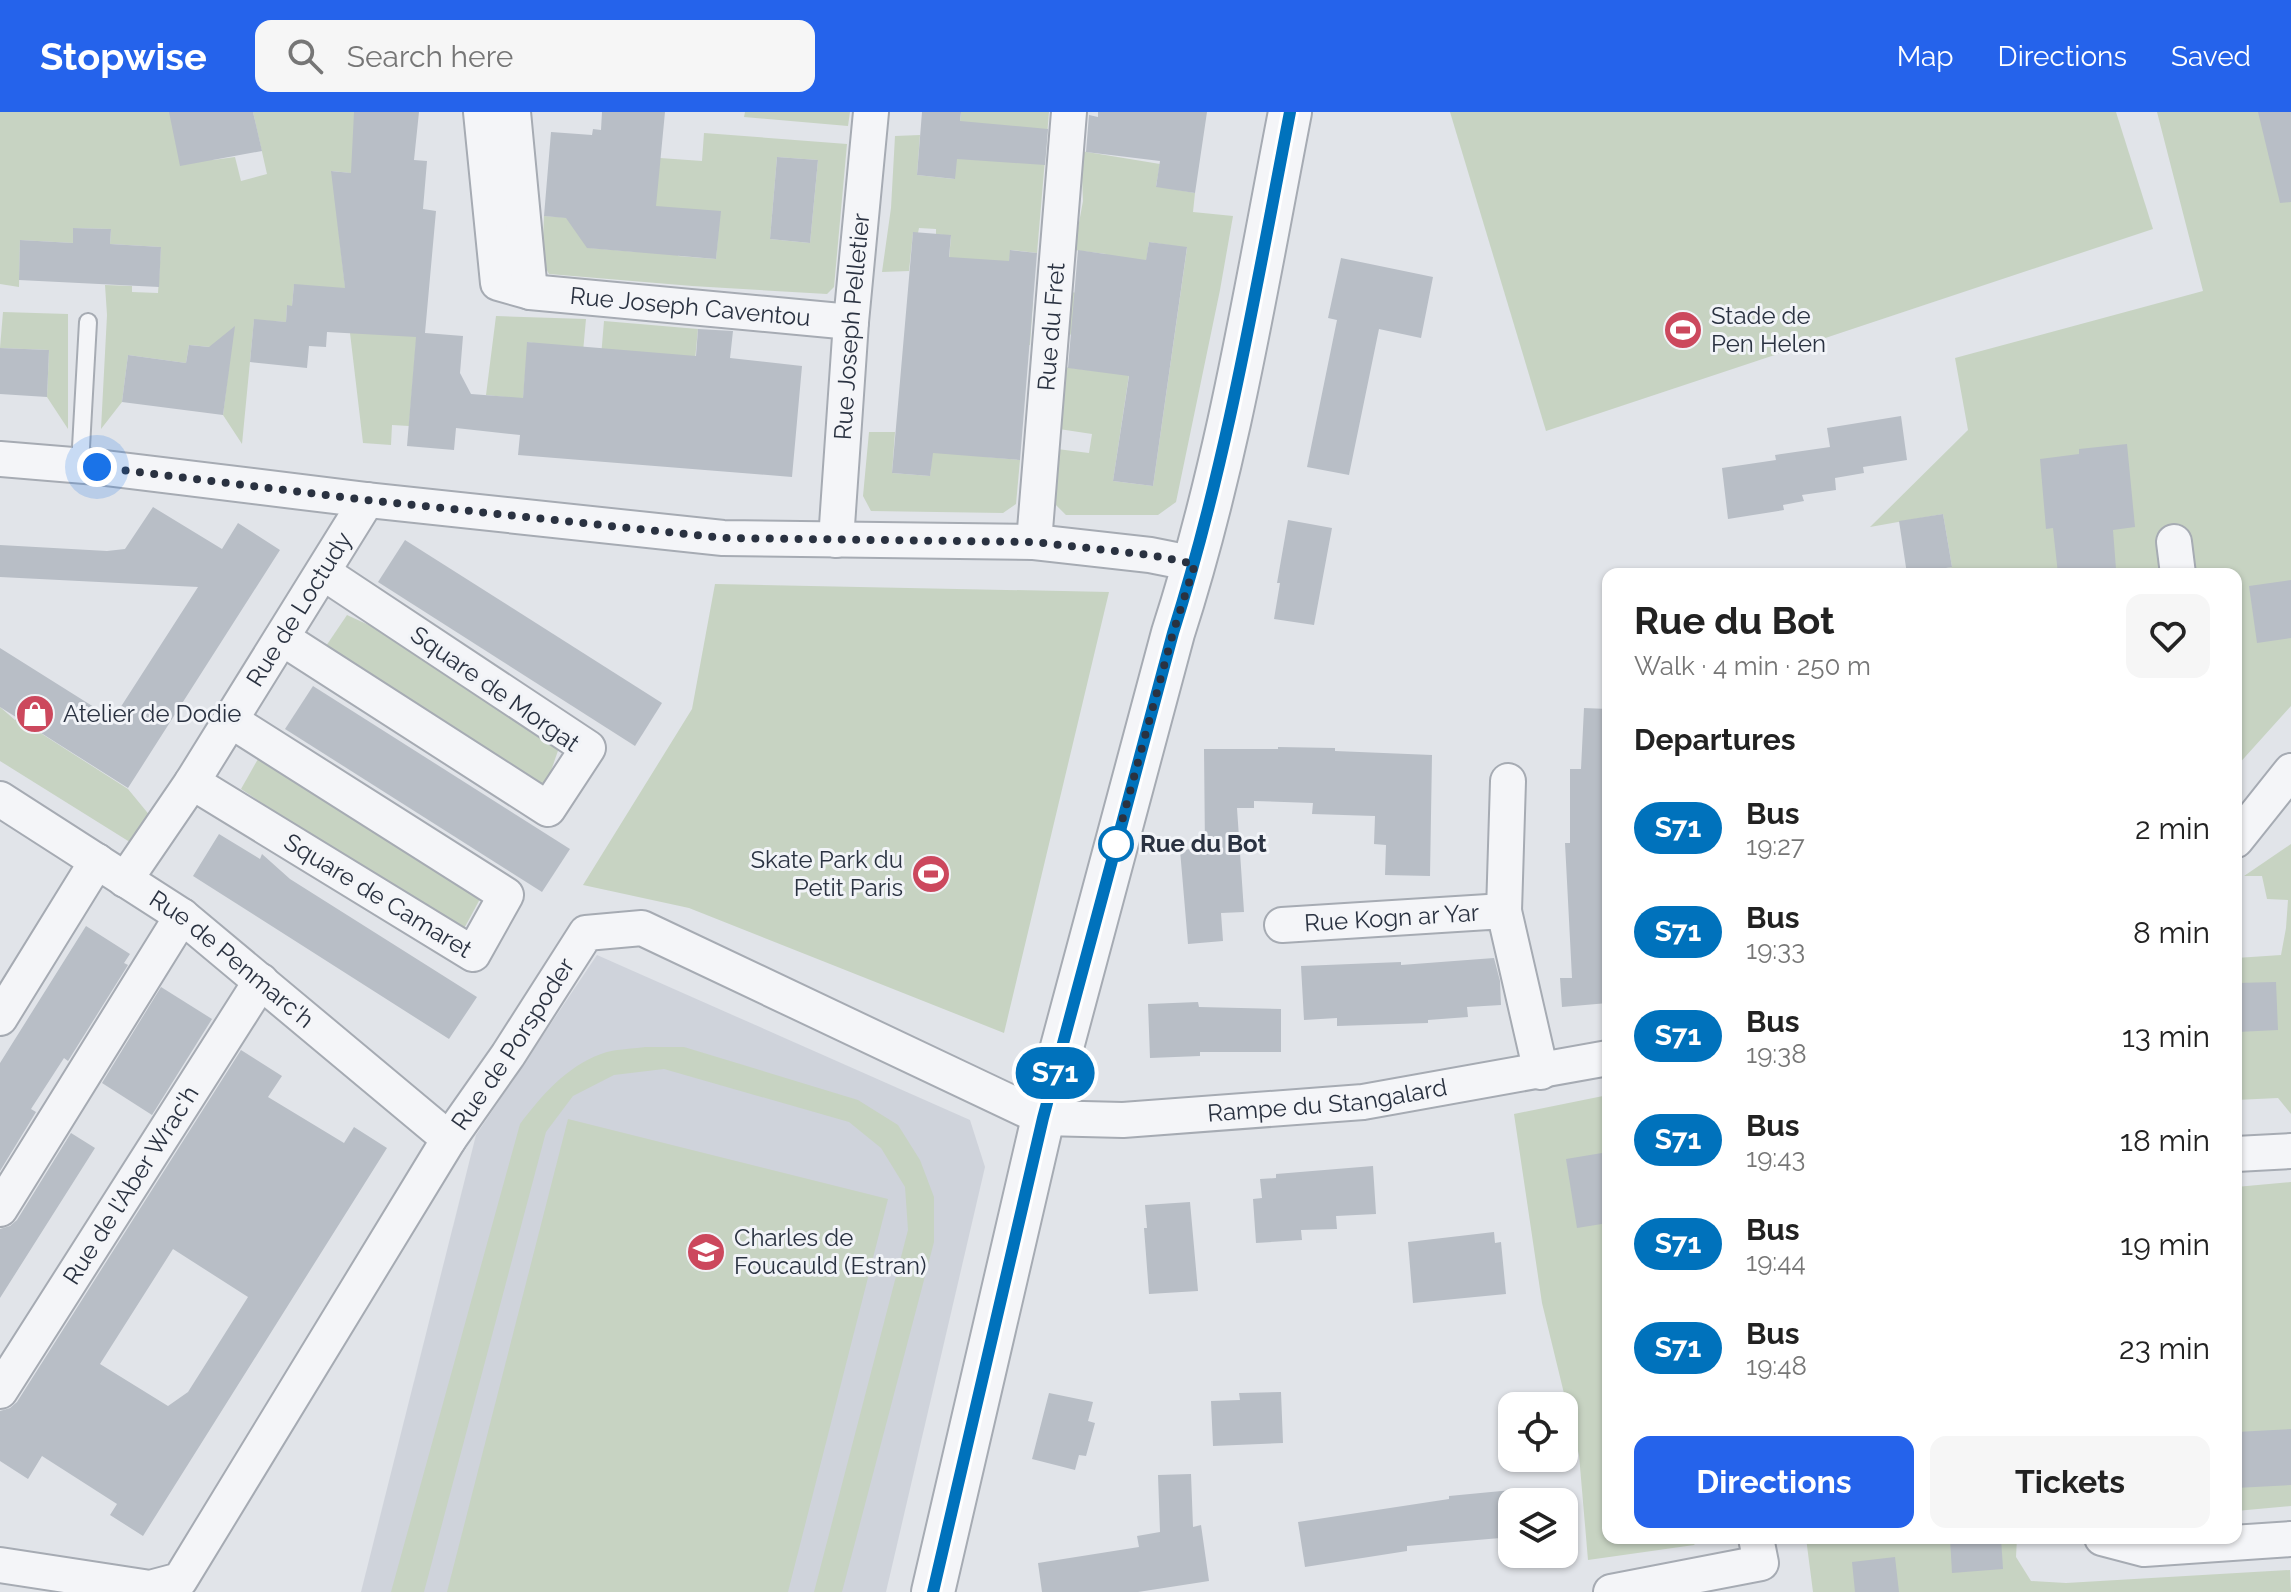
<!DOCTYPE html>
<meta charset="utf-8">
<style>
body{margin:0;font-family:Raleway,sans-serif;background:#f6f6f6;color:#222;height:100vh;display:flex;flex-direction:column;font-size:30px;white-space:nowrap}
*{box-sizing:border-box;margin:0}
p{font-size:26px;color:#767676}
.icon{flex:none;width:44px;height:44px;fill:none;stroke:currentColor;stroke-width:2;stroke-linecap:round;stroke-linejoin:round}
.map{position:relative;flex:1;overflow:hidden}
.panel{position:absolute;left:1602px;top:456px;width:640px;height:976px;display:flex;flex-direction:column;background:#fff;border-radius:16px;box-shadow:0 2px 6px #0004}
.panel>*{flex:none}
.badge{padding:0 16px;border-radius:26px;font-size:28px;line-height:52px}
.controls{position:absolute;left:1498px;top:1280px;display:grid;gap:16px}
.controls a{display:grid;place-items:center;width:80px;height:80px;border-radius:16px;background:#fff;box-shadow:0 2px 6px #0004;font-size:40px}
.you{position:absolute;width:40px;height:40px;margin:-20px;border:6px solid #fff;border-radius:50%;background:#1a73e8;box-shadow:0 0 0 12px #1a73e833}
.map>.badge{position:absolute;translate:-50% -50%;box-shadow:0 0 0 4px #fff}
h2{padding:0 32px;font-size:30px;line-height:72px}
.round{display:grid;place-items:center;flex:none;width:84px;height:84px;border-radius:16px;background:#f6f6f6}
.summary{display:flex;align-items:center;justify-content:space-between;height:136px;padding:0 32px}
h1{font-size:38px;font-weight:700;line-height:60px}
.action{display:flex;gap:16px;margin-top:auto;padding:16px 32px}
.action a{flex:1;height:92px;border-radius:16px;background:#2563eb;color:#fff;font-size:32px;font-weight:700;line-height:92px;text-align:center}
.action a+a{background:#f6f6f6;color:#222}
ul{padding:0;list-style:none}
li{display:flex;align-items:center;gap:24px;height:104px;padding:0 32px}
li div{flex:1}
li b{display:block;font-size:30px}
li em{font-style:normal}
li .badge{min-width:88px;font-weight:700;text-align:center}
header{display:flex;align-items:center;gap:48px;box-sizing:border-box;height:112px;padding:0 40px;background:#2563eb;color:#fff}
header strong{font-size:38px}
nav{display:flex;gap:44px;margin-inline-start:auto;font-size:28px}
.search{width:560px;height:72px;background:#f6f6f6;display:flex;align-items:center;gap:20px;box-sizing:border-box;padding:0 28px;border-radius:16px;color:#767676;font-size:30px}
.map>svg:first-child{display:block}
.built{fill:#cfd3db}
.green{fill:#c7d3c2;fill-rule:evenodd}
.building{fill:#b8bec6;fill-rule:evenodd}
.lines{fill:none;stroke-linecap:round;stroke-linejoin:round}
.service-casing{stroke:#a6abb3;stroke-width:20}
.minor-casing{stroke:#a6abb3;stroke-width:38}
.tertiary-casing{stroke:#a6abb3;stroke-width:46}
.service{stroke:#f4f5f8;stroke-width:16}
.minor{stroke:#f4f5f8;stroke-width:34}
.tertiary{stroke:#f4f5f8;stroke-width:42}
.line-casing{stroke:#fff;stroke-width:18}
.line{stroke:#0072bc;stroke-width:12}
.walk{stroke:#2a3241;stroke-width:8;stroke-dasharray:0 14.4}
.stop-dot{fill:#fff;stroke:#0072bc;stroke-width:4}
.labels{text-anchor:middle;stroke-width:6;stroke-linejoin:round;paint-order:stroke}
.street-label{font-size:24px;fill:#2a3241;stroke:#f1f3f7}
.poi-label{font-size:24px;fill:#2a3241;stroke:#f1f3f7;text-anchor:start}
.stop-label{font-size:24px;font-weight:bold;fill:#2a3241;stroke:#f1f3f7;text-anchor:start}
</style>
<header>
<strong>Stopwise</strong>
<div class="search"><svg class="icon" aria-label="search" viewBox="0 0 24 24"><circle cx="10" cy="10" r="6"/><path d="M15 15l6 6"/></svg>Search here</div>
<nav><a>Map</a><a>Directions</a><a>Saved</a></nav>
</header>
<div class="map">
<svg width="2291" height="1480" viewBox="0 0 2291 1480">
<rect width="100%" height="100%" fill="#e1e4e9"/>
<path class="built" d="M597,843L970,1008L985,1055L886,1480H361L476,1023Z"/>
<g class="green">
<path d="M0,0H169L213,48L235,45L241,69L267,62L253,0H354L359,62L332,59L348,201L294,173L292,194H287L286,210L254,208L242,332L223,303L231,237L189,233L186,251L128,243L122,290L101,317L107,203L105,173L132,174V180L158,181L161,135L110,132L111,117L73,116V131L20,128L19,175L0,172Z"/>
<path d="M745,0H850L848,14L744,5Z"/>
<path d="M961,0H1049L1037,141L1011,138L1009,149L999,184L1033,188L1030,233L993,230L987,345L1020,348L1016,392L1003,401L871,399L863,384L869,320H895L892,361L930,364L951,124L936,122V117L919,116L918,121H913L909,159L882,160L891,96L895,24L920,23L917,63L954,67Z"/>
<path d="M1450,0H2116L2153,117L1546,319Z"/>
<path d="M2157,0H2291V594L2236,655V462H1947L1946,456L1952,455L1943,402L1870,415L1968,318L1955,246L2203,179Z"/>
<path d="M704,21L847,32L834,175L827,182L692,174L549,162L542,149L544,104L573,106L591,126L590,136L637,140L646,45L702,49ZM777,45L818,48L810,131L770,127ZM720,99L716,147L678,144V143Z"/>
<path d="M1081,39L1160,52L1156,74L1195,81L1193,100L1233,104L1220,178L1176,390L1158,403H1066L1054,391L1057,337L1089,341L1092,322L1059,317L1064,255L1096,259L1099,227L1067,222L1070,180L1102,184L1106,142L1074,138L1083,89ZM1149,130L1187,136L1153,374L1113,369Z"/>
<path d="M3,200L68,202V317L47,285L49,238L0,236Z"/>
<path d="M496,204L586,207L583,240L528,230L523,287L486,283Z"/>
<path d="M604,209L698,217L695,248L597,293Z"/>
<path d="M417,220L409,314L392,313L391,333L363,331L350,221Z"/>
<path d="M715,472L1109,480L1004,921L689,796L583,773L692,597Z"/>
<path d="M347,503L384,520L561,630L542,685L324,537Z"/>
<path d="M0,595L15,608L17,606L128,677L151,705L133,732L0,649Z"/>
<path d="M258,647L480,787L460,824L241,677Z"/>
<path d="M2291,732V1002L2278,986L2236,988V846L2281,843L2286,816L2288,788L2267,787L2262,764H2244Z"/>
<path d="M645,935H684L858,988L898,1013L920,1048L934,1085V1130L842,1480H814L908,1118L905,1075L881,1036L849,1010L664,957L614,963L573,984L546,1020L424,1480H391L520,1012C542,983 566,955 601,942C614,937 631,937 645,935Z"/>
<path d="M1608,983V1426H1700L1694,1433L1588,1448L1579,1343L1542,1191L1514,1002Z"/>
<path d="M568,1007L888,1087L788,1480H447Z"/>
<path d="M2291,1070V1394L2236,1399V1075Z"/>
<path d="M1806,1426H2017L2016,1445L2031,1469L2066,1471L2290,1458L2291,1480H1813Z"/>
</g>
<g class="building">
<path d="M169,0H253L262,39L180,54Z"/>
<path d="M354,0H419L414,48L427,49L423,97L436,99L425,221L463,224L460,261L471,282L523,286L527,230L696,244L698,217L733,219L730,246L802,254L792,365L518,343L520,323L456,316L454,338L407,334L416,225L327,220L326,235L309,234L307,256L250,250L254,207L286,210L287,193L292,194L294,172L345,176L331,59L351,61Z"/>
<path d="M602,0H665L656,94L721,99L716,147L587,136L566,106L544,104L551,20L592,23L593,17L601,18Z"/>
<path d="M922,0H961L960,9L1048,17L1045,53L957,47L955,67L917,63Z"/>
<path d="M1098,0H1207L1195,81L1156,75L1160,49L1086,40L1089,3L1098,5Z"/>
<path d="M2258,0H2291V90L2280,91Z"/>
<path d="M777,45L818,48L810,131L770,127Z"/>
<path d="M73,116L111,117L110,132L161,135L159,175L19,168L20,128L73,131Z"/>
<path d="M913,120L951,123L949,145L1009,149L1010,138L1037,141L1020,348L933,341L930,364L892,361Z"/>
<path d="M1149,130L1187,135L1153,374L1113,369L1129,264L1068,256L1078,138L1146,148Z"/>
<path d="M1341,146L1433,165L1421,226L1379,217L1349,363L1307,355L1337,208L1328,206Z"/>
<path d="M235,214L223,303L122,290L128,243L186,251L189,233L209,235Z"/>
<path d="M0,236L49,238L47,285L0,282Z"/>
<path d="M1901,304L1907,348L1863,355L1864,361L1835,366L1836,378L1802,383L1804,389L1783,393L1784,398L1728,407L1722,356L1776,348L1775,343L1830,335L1827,316Z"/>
<path d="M2127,332L2135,415L2113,418L2116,457L2058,462L2053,416L2046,417L2040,347L2079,342V337Z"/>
<path d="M153,395L222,437L238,411L280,438L128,676L0,595V536L113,607L198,475L0,465V433L107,439L125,437Z"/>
<path d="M1943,402L1952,455L1946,456L1947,462H1907L1899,409Z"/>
<path d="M1288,408L1332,416L1314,513L1274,507L1280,471H1277Z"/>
<path d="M405,428L662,591L635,634L378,470Z"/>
<path d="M2291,468V526L2257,531L2249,474Z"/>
<path d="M313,574L570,737L542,780L285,617Z"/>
<path d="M1584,596L1608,597V891L1562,895L1560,866H1572L1565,731H1570V657H1581Z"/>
<path d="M1278,635L1335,636V639L1432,643L1430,764L1385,763L1386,733L1374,732L1375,704L1312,702L1313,691L1254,689V696H1237L1244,800L1221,801L1223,829L1188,832L1180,738L1205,736L1204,637H1278Z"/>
<path d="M219,722L260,747L262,742L290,767L477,885L449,927L193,764Z"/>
<path d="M86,814L130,842L124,851L128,853L68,949L64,946L31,997L36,1000L0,1059V951Z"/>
<path d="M1494,846L1500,869L1501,893L1467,895L1468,905L1428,908V911L1337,914V906L1304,908L1301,854L1401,850V853Z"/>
<path d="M2276,870L2278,918L2237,920L2236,871Z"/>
<path d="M161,875L212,907L152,1003L102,971Z"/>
<path d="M1198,890L1199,895L1281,897V940H1200V944L1150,946L1148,892Z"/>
<path d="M241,938L282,964L268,985L344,1031L354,1015L387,1036L143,1424L110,1403L117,1392L42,1344L28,1367L0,1349V1299L10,1296L17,1290ZM173,1137L248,1185L188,1280L168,1294L100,1252Z"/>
<path d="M71,1021L95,1036L0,1186V1117L10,1114L17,1108Z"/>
<path d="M1608,1040V1111L1577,1116L1566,1047Z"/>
<path d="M1373,1054L1376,1102L1336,1104L1337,1117L1301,1118L1302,1128L1256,1131L1253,1087L1262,1086L1260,1067L1276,1066V1062Z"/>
<path d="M1190,1090L1198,1179L1149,1182L1144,1116H1147L1145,1093Z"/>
<path d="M1494,1120L1495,1131L1501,1130L1506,1182L1413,1191L1408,1130Z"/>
<path d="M1281,1280L1283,1331L1213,1334L1211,1289L1240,1288L1239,1281Z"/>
<path d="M1049,1281L1093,1290L1088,1309L1095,1311L1086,1344L1079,1343L1075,1358L1032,1347Z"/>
<path d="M2291,1317V1373L2236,1376V1320Z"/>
<path d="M1191,1362L1193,1415L1201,1413L1209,1469L1138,1480H1042L1038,1451L1139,1435L1137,1424L1160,1420L1158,1363Z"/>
<path d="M1512,1378V1425L1407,1434V1439L1305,1455L1298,1410L1449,1387V1384Z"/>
<path d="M1950,1426H2001L2003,1457L1952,1461Z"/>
<path d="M1895,1445L1899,1480H1855L1852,1450Z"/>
</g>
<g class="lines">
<defs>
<path id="service" d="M80,353L88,210"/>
<g id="minor">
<path id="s1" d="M481,0L498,171L530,180L851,210"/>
<path d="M513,0L530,180"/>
<path d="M0,347L97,355L367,388L723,426L1034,430L1150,443L1195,452"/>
<path id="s2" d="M836,428L851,210L871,0"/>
<path id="s3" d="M1034,430L1069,0"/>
<path d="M2174,430L2178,462"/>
<path d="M282,526L548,697L588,636L324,461"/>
<path id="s4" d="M192,670L473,842L506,783L230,608"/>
<path id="s5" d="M0,687L182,804L449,1027"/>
<path d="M2236,728L2291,659"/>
<path id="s6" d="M125,768L192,670L367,388"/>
<path d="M1504,799L1508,669"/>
<path id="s7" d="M1282,813L1504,799L1541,960"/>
<path d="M0,906L97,749"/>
<path d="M2236,1042L2291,1039"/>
<path d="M0,1097L182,804"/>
<path id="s8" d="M0,1279L261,869"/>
<path d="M2102,1426L2144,1437L2291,1427"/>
<path id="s9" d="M0,1453L150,1476L180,1468L449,1027L508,943L586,821L642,816L1043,1006L1123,1008L1363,990L1608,946"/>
<path d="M1611,1480L1761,1451L1756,1426"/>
</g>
<path id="tertiary" d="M933,1480L1043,1006L1173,521C1228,351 1256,175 1290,0"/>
</defs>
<use href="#service" class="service-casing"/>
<use href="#minor" class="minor-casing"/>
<use href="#tertiary" class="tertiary-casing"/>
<use href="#service" class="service"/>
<use href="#minor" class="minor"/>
<use href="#tertiary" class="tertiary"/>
</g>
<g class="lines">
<defs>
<path id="line" d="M933,1480L1043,1006L1173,521C1227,351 1256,175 1290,0"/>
</defs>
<use href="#line" class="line-casing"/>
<use href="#line" class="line"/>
<path class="walk" d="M97,355L367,388L723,426L1034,430L1150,443L1195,452L1173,521L1115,735L1116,732"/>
</g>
<defs>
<symbol id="stadium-disc" viewBox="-11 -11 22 22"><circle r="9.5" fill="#cc485d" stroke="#f1f3f7"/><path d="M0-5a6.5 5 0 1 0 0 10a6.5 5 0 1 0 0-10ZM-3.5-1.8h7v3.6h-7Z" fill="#fff"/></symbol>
<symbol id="shop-disc" viewBox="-11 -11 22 22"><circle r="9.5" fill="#cc485d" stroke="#f1f3f7"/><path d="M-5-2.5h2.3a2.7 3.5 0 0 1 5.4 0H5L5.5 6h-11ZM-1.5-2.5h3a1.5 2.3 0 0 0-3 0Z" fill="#fff"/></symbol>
<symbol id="school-disc" viewBox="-11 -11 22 22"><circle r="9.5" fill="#cc485d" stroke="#f1f3f7"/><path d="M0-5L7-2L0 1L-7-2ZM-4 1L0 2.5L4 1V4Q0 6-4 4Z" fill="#fff"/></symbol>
</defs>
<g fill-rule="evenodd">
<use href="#stadium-disc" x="1661" y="196" width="44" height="44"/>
<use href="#shop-disc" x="13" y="580" width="44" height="44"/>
<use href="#stadium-disc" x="909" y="740" width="44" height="44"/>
<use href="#school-disc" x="684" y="1118" width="44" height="44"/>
</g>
<circle class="stop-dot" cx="1116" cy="732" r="16"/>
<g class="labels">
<g class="street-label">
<text dy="8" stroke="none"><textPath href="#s1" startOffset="366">Rue Joseph Caventou</textPath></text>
<text dy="8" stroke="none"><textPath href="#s2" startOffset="214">Rue Joseph Pelletier</textPath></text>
<text dy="8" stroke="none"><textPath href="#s3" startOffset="216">Rue du Fret</textPath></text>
<text dy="8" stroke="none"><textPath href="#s6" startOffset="322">Rue de Loctudy</textPath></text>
<text transform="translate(495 577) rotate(35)" y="8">Square de Morgat</text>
<text dy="8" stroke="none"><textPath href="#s4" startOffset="218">Square de Camaret</textPath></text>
<text dy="8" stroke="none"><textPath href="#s7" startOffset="110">Rue Kogn ar Yar</textPath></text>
<text dy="8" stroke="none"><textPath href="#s5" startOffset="282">Rue de Penmarc'h</textPath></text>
<text dy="8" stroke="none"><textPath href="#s9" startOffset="814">Rue de Porspoder</textPath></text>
<text dy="8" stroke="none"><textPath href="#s9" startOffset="1732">Rampe du Stangalard</textPath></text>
<text dy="8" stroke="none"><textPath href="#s8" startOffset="244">Rue de l'Aber Wrac'h</textPath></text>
</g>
<g class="poi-label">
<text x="1711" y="212">Stade de<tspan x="1711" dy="28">Pen Helen</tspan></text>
<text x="63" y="610">Atelier de Dodie</text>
<text x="903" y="756" text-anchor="end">Skate Park du<tspan x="903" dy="28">Petit Paris</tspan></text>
<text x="734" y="1134">Charles de<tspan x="734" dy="28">Foucauld (Estran)</tspan></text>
</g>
<g class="stop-label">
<text x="1140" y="740">Rue du Bot</text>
</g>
</g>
</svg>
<div class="controls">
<a><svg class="icon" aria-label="locate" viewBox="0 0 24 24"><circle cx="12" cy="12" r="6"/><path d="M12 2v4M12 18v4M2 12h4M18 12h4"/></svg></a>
<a><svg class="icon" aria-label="layers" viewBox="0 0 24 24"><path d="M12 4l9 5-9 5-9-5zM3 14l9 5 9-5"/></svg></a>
</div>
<div class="you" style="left:97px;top:355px"></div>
<b class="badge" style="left:1055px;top:961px;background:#0072bc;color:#fff">S71</b>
<section class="panel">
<div class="summary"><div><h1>Rue du Bot</h1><p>Walk · 4 min · 250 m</p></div><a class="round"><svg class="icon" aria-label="heart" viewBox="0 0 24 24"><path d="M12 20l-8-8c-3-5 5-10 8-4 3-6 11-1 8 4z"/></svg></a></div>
<h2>Departures</h2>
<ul>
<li><span class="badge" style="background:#0072bc;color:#fff">S71</span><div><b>Bus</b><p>19:27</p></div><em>2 min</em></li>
<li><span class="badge" style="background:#0072bc;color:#fff">S71</span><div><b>Bus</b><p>19:33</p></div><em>8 min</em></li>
<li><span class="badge" style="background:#0072bc;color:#fff">S71</span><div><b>Bus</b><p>19:38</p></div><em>13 min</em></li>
<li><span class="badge" style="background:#0072bc;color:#fff">S71</span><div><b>Bus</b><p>19:43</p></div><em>18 min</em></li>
<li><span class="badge" style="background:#0072bc;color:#fff">S71</span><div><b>Bus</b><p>19:44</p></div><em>19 min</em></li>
<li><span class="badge" style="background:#0072bc;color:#fff">S71</span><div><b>Bus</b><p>19:48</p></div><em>23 min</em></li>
</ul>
<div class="action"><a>Directions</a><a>Tickets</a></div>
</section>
</div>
